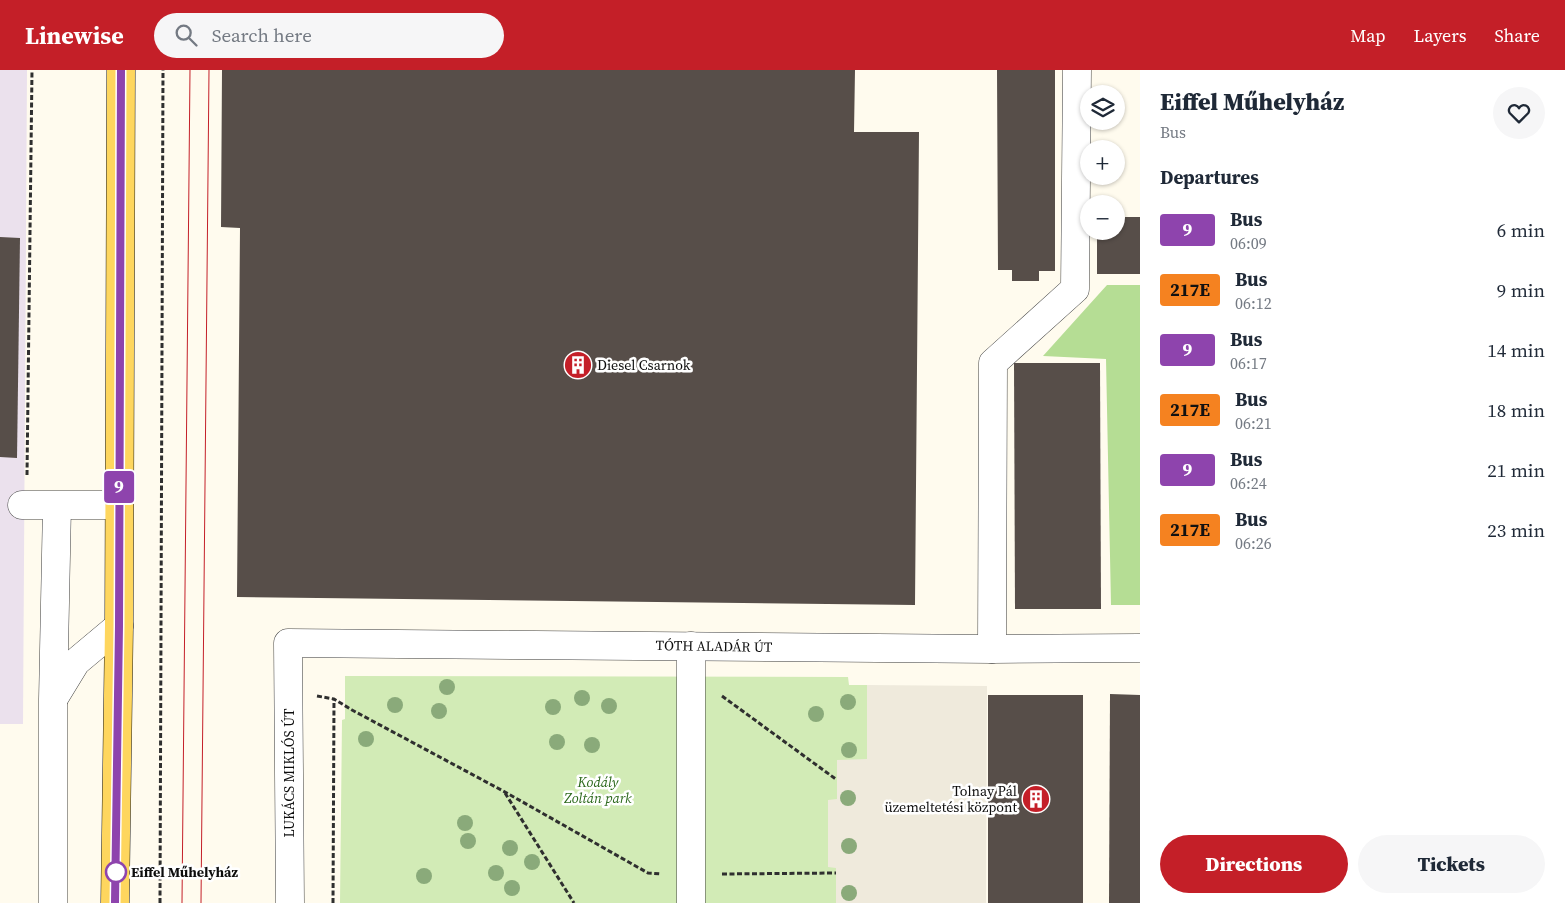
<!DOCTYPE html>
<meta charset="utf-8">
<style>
body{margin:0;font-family:"Source Serif 4",serif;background:#f6f6f7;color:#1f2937;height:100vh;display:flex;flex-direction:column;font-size:19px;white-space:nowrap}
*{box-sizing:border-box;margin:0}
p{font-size:16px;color:#747a83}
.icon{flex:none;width:28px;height:28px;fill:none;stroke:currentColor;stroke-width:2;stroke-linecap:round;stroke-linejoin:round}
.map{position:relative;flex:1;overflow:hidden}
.drawer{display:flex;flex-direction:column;background:#fff;width:425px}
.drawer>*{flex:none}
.badge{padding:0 10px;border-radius:4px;font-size:18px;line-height:32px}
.buttons{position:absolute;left:1080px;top:15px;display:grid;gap:10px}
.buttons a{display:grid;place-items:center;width:45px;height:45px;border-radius:50%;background:#fff;box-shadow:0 1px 4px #0004;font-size:25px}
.map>.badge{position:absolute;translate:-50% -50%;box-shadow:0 0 0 2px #fff}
h2{padding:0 20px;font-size:19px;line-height:45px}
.round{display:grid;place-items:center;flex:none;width:52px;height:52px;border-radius:26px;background:#f6f6f7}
.summary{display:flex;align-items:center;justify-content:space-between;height:85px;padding:0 20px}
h1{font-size:24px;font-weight:800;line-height:38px}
.action{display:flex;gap:10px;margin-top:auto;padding:10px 20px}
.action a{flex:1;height:58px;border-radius:30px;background:#c41f28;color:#fff;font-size:20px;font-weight:800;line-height:58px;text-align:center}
.action a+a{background:#f6f6f7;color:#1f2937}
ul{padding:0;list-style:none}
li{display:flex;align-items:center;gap:15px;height:60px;padding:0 20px}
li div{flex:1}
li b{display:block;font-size:19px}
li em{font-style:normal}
li .badge{min-width:55px;font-weight:700;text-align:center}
header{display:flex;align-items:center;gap:30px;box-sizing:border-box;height:70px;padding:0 25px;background:#c41f28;color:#fff}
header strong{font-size:24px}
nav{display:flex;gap:28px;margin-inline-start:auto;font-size:18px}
.search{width:350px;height:45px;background:#f6f6f7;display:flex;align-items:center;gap:12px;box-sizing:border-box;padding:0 18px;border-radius:28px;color:#747a83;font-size:19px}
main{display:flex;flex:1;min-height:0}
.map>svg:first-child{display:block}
.industrial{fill:#ebe1ed}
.green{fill:#d2ebb6}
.forest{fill:#b5dd94}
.plaza{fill:#efeadc}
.building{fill:#574e49}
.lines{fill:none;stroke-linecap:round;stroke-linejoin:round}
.minor-casing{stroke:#404040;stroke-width:29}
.major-casing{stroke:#1e1e1e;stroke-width:29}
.path{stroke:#2f2f2f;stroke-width:3;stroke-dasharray:5 2.5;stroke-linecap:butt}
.minor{stroke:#fff;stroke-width:28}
.major{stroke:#fed65e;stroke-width:28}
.tram{stroke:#c41f28;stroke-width:1}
.tree{fill:#8aaa7a}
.line-casing{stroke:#fff;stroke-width:11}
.line{stroke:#8e44ad;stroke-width:8}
.stop-dot{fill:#fff;stroke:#8e44ad;stroke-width:2.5}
.labels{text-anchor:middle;stroke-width:5;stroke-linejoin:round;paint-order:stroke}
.poi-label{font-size:14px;fill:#0d0d0d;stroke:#fff;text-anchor:start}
.street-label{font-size:14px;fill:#0d0d0d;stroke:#fff}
.park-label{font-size:14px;font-style:italic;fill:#2b681b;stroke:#fff}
.stop-label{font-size:14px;font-weight:bold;fill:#0d0d0d;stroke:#fff;text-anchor:start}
</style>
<header>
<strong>Linewise</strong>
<div class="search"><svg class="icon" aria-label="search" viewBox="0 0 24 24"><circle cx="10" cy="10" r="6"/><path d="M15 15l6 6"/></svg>Search here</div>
<nav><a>Map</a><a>Layers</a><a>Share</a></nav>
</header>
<main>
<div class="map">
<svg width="1140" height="833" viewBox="0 0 1140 833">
<rect width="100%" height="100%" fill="#fffbee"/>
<path class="industrial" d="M0,0H27L23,654H0Z"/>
<path class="green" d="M345,606L848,607L849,615H867V690H849L852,833H340L342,650L345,649Z"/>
<path class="forest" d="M1107,215H1140V535H1111L1106,289L1043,286Z"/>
<path class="plaza" d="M867,615L987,616L986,833H836V798L828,797V730L837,729V690L867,689Z"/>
<g class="building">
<path d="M222,0H855L854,62H919L915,535L237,527L240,158L221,157Z"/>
<path d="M997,0H1055V201H1039V211H1012V200H998Z"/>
<path d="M1116,147H1140V204H1097V161H1116Z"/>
<path d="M0,167L20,168L17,388L0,387Z"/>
<path d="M1014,293H1100L1101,539H1015Z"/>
<path d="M1110,624L1140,625V833H1109Z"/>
<rect x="988" y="625" width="95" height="208"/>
</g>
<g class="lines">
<defs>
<g id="minor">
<path d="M22,435H119"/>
<path d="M992,579L993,293L1075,219L1077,0"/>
<path d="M54,628L76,592L119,556"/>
<path d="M53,833V629L57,436"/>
<path d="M290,833L288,573L992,579L1140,578"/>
<path d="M691,833V576"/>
</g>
<path id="major" d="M115,833L119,556L121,0"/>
</defs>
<use href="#minor" class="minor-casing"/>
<use href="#major" class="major-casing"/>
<g class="path">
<path d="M27,405L32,0"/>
<path d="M317,626L334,629L352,640L505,722L648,803L661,804"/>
<path d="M722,626L837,710"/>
<path d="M505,723L574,833"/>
<path d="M722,804L836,803"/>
<path d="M160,833L163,0"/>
<path d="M333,833L334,629"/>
</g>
<use href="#minor" class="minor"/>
<use href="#major" class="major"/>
<g class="tram">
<path d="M182,833L190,0"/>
<path d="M201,833L209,0"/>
</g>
</g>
<g class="tree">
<circle cx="447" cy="617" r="8"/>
<circle cx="582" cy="628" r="8"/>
<circle cx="848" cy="632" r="8"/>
<circle cx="395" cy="635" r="8"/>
<circle cx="609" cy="636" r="8"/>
<circle cx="553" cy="637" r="8"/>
<circle cx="439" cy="641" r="8"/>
<circle cx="816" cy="644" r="8"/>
<circle cx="366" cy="669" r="8"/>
<circle cx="557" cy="672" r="8"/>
<circle cx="592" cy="675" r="8"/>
<circle cx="849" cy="680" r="8"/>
<circle cx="848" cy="728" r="8"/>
<circle cx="465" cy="753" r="8"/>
<circle cx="468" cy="771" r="8"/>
<circle cx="849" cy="776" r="8"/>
<circle cx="510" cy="778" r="8"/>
<circle cx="532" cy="792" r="8"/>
<circle cx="496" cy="803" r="8"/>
<circle cx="424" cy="806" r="8"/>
<circle cx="512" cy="818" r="8"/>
<circle cx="849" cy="823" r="8"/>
</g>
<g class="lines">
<defs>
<path id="line" d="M115,833L119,556L121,0"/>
</defs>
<use href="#line" class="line-casing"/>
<use href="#line" class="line"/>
</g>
<defs>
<symbol id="building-disc" viewBox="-11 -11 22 22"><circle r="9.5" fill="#c41f28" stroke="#fff"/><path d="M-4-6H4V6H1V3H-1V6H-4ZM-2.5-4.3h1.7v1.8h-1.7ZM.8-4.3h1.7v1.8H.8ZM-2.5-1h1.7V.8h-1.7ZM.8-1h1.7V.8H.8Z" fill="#fff"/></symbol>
</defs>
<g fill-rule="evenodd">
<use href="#building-disc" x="562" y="279" width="32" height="32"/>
<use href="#building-disc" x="1020" y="713" width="32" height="32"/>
</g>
<circle class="stop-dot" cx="116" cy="802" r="10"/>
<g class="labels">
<g class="poi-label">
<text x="597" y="300">Diesel Csarnok</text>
<text x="1017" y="726" text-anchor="end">Tolnay Pál<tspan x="1017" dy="16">üzemeltetési központ</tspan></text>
</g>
<g class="street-label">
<text transform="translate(714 576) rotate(1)" y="5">TÓTH ALADÁR ÚT</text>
<text transform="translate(289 703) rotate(-90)" y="5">LUKÁCS MIKLÓS ÚT</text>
</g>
<g class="park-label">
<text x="598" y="717">Kodály<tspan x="598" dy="16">Zoltán park</tspan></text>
</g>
<g class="stop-label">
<text x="131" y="807">Eiffel Műhelyház</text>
</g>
</g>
</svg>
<div class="buttons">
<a><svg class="icon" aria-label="layers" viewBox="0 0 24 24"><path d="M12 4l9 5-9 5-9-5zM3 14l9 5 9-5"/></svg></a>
<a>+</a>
<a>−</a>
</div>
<b class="badge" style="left:119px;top:417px;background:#8e44ad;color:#fff">9</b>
</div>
<section class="drawer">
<div class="summary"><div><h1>Eiffel Műhelyház</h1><p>Bus</p></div><a class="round"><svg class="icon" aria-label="heart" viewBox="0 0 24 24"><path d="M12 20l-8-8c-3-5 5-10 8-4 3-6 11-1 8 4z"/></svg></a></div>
<h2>Departures</h2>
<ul>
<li><span class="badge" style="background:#8e44ad;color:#fff">9</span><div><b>Bus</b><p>06:09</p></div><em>6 min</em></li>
<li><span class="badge" style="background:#f58220;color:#111">217E</span><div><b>Bus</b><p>06:12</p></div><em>9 min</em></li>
<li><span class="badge" style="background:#8e44ad;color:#fff">9</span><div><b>Bus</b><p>06:17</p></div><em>14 min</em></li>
<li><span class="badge" style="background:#f58220;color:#111">217E</span><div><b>Bus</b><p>06:21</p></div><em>18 min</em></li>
<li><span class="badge" style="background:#8e44ad;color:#fff">9</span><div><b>Bus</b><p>06:24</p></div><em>21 min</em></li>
<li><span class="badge" style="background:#f58220;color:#111">217E</span><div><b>Bus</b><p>06:26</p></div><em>23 min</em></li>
</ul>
<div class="action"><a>Directions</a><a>Tickets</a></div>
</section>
</main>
